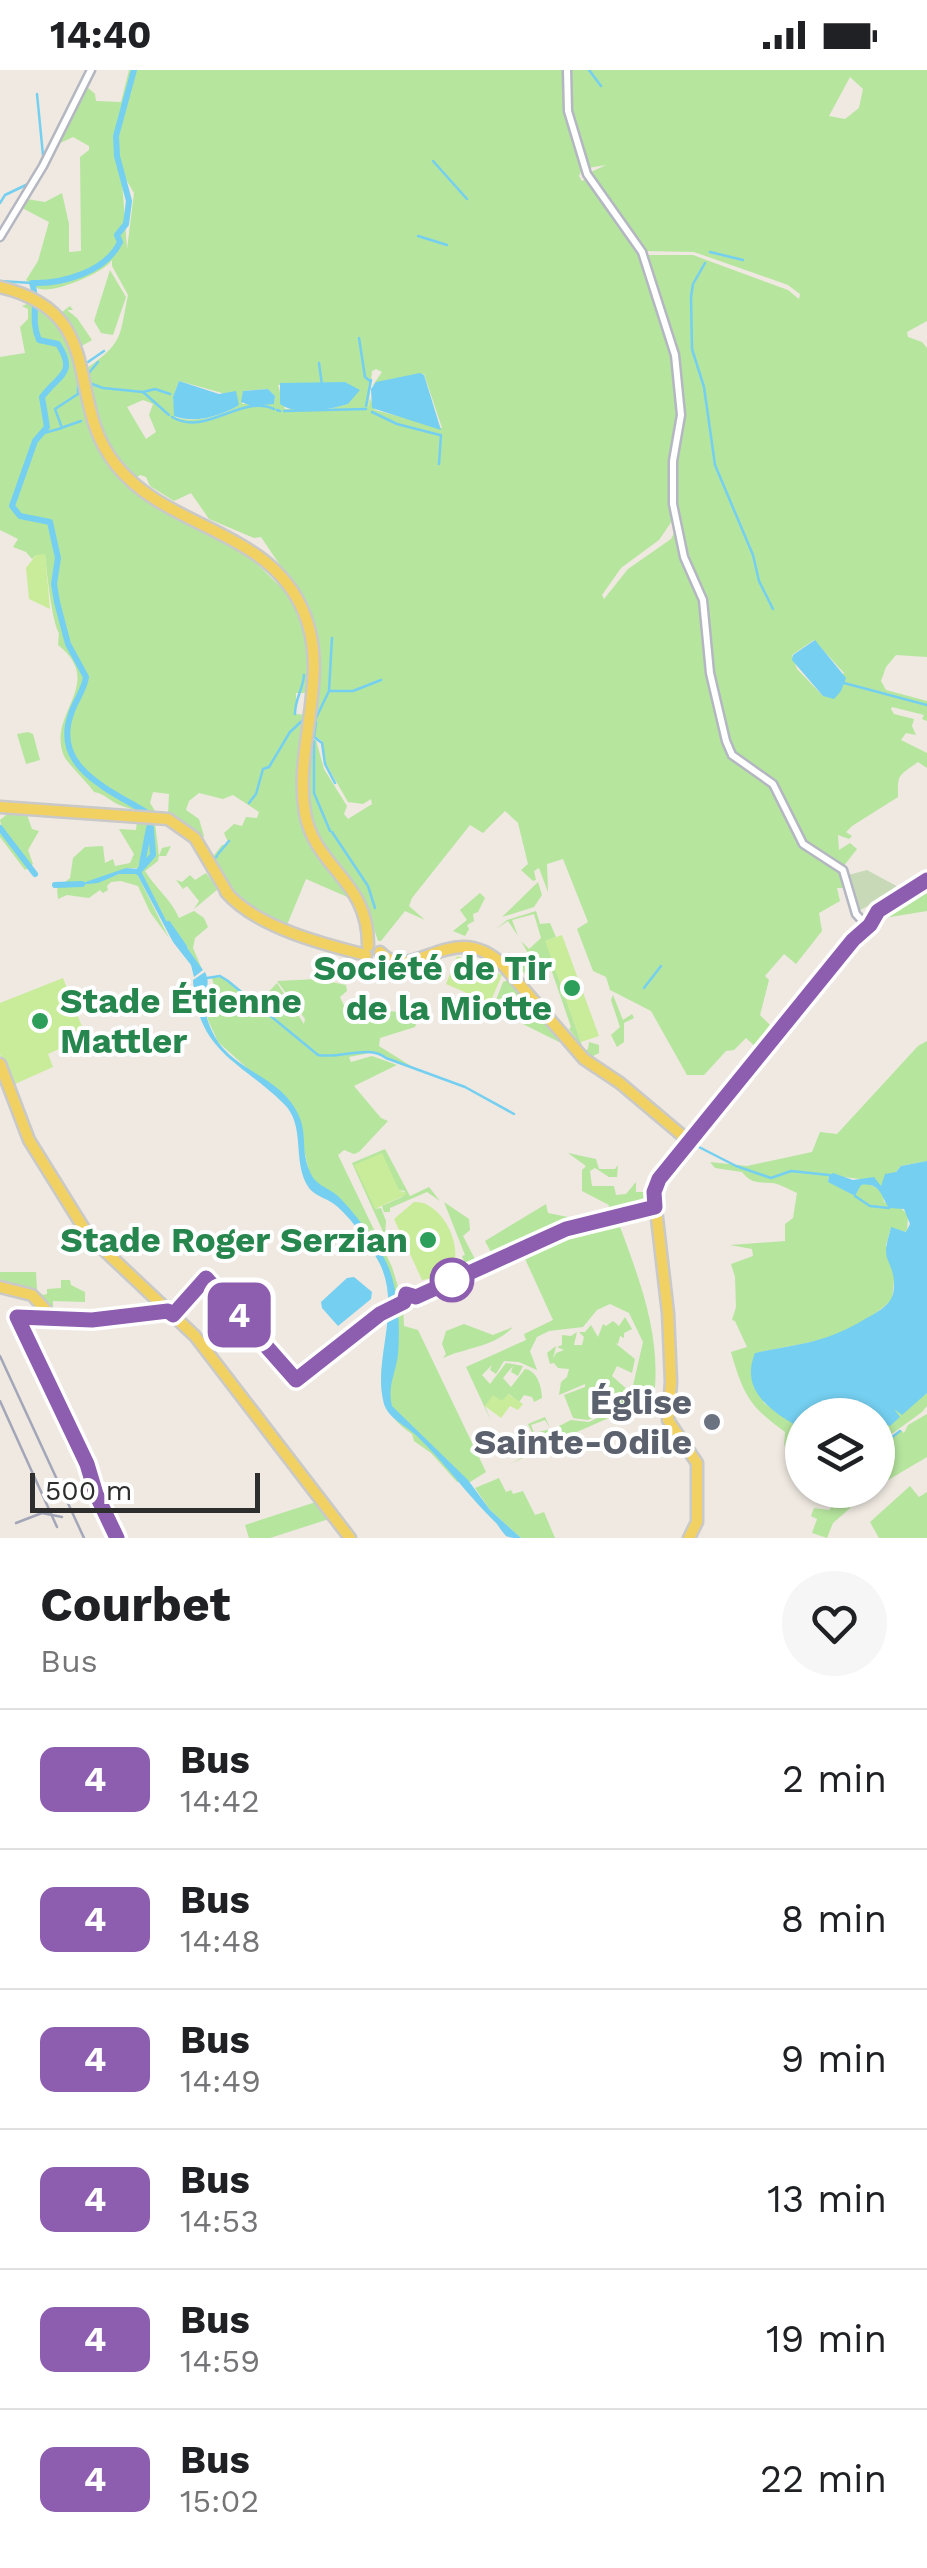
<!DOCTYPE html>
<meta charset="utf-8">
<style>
body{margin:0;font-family:"Work Sans",sans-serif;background:#f6f6f6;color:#202124;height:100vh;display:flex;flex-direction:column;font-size:38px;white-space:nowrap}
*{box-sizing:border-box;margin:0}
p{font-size:32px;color:#757577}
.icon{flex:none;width:55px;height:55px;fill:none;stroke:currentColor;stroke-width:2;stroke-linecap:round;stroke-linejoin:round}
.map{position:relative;height:1468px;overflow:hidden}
.panel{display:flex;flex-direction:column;background:#fff;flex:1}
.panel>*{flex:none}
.badge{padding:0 20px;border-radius:15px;font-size:35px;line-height:65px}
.buttons{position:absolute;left:785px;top:1328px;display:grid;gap:20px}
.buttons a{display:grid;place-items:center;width:110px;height:110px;border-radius:50%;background:#fff;box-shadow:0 2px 8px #0004;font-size:50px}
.scale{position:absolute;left:30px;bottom:25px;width:230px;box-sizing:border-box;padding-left:10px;border:5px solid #2e2e2e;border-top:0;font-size:28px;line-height:35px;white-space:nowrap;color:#2e2e2e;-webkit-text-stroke:8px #fff;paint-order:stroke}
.map>.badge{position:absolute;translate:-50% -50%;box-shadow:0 0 0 5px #fff}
.round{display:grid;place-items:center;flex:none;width:105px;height:105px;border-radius:52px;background:#f6f6f6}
.overview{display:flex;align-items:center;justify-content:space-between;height:170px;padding:0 40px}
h1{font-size:48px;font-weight:700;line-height:75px}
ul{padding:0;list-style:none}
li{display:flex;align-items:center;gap:30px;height:140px;padding:0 40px;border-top:2px solid #e0e0e0}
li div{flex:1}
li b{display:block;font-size:38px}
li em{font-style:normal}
li .badge{min-width:110px;font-weight:700;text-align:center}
.status{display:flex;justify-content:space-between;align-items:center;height:70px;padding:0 50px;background:#fff;direction:ltr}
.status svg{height:28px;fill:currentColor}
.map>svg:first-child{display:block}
.green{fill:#b6e59e;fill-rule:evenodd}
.cemetery{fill:#c8d9b8}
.pitch{fill:#c9ec9a}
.water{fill:#75cff0}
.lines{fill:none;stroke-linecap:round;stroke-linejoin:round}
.stream{stroke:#75cff0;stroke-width:2.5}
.river{stroke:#75cff0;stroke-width:6}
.minor-casing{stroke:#b4b7c1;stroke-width:11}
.major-casing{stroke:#c9c9c9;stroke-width:15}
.minor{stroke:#fff;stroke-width:6}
.major{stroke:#f2d163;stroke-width:10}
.rail{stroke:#a3a6b8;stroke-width:2.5}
.line-casing{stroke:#fff;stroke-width:22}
.line{stroke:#8d5daf;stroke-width:15}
.leisure-dot{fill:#2e9e5b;stroke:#fff;stroke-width:4}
.stop-dot{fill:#fff;stroke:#8d5daf;stroke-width:5}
.worship-dot{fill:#6b7280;stroke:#fff;stroke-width:4}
.labels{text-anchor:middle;stroke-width:8;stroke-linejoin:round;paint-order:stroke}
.leisure-label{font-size:35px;font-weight:bold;fill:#27864d;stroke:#fff;text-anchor:end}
.worship-label{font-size:35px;font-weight:bold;fill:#5b616d;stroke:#fff;text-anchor:end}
</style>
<div class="status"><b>14:40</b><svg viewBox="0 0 49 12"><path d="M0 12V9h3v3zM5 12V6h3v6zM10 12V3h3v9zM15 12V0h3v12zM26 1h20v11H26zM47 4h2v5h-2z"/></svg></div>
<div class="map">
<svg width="927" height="1468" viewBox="0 0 927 1468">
<rect width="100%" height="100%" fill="#efe9e1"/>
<g class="green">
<path d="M129,0H562L564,34L582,99L579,106L582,111L587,108L636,177L643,193L674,288L678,333L671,387L672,451L659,470L621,498L602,525L604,529L628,499L671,469L674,463L684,500L700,521C686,476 673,434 676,386C678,355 685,326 679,295C673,257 653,222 646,185H693L788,220L799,229L800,224L788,215L694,182L644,181L589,103L606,95L588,98L568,29L569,0H927V251L907,262L908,267L922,272L927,278V587L896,585L886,597L881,611L886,620L927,631V651L922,649L924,645L892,637L891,639L894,644L914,649L912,656L916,665L906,663L901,670L927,683V698L918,692C897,707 898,704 898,727L852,756L846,762L852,766L849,769L838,765L839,780L850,773L857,779L843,797L834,792L842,802L847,818H837L840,831L819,843L822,861L796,894L784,884L765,906L769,910L760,945L770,955L772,964L759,980L746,968L734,980L726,981L704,1005H687L651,941L610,920L606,907L593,901L577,859L588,852L563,789L547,794L548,822L539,798L534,801L536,810L533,811L521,800L528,794L518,753L505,741L483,763L470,755L412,828L409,836L425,850L405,841L381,871H378L363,825L320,770L312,752L307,730L311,670H316L324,699L347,736L344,744L348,749L372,734L371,729L363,734L348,732L326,694L322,671L312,665L321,587L318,568L311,541L261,467L254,468L209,449L191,423L174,431L150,416L146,407L140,405L135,409L103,368L86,299C124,272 119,268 128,225L112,196V190C105,202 56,223 40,219C36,218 29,212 26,210L38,191L49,152L22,138L27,129L45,132L62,123L69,154V182L81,181L80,87L89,80V76L73,67L56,75L86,16L95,24L96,31L121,32ZM850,7L863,19L859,38L845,49L829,46ZM124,106L134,123L127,179L122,111ZM376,299L382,302L373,315L424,304L442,358L375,340L370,328L368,339L372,301ZM179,311L222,323L239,335C221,346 195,354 175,347L173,327ZM345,312L357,320L348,334L329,339H285L278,315ZM268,319L275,326L274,334H242L243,321ZM143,330L153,334L149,345L156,362L146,369L127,337ZM814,570L844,603L823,626L797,599L792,585Z"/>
<path d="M110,200L126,227L113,265L101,263L94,251Z"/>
<path d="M39,225L62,242L70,236L73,240H67L77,248L92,270L80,277L68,253Z"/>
<path d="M32,232V235L36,233L54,247L71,272L118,407L251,488L294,530L303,551L309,582L310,623H296V644L307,645L304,755L312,778L347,817L362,847L352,829L306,809L287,855C245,840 233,827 211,789L222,775L229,774L224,763L234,754L242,756L246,747L257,748L259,742L233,725L223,729L199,723L189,731L186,740L199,749L204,766L201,770L168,744L169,724L153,722L150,733L155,741L151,743L141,737L144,743C136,741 130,738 122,736C112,733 104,723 94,722C88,713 67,693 64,686C46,643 107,614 58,575L59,563C52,552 47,503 45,485H36L32,489L26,482L13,477L18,469L0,460V287L25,283L20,257L28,249V239L22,236Z"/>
<path d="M28,662L33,664L40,690L26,694L17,664Z"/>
<path d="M10,742H26L32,759L39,761L28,780L33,794L29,798L25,793L28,798L25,800L0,767V763L15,781L18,780L4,766L0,750Z"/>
<path d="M137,750L155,753L159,786L162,778L171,776L166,786H159L158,791L145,801C155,818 171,829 179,848L194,841L204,848L208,857L195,868L193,878L202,899L183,872H177L139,798H126L105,809L119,804H137L169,868L150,842L138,816L121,811L111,812L107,816L108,820L103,823L100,820L89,828L67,825L58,829L57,819L70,808L73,788L85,777L103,776L105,793L113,789L115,796L130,793L134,784L119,759L136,760Z"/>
<path d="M206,803L218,819L194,839L199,831L187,816L183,819L176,810L182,812L190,805L195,810Z"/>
<path d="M538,812L542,825L534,837L502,847Z"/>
<path d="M927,815V841L878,849L881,840Z"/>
<path d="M480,823L485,828L478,842L473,844L474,851L467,855L469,859L465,866L453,861L467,850L460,840Z"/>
<path d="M536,841L540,854L550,853L556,867L546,871L584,981L588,979L589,972L599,975V983L591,987L577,976L578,971L569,959L571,957L551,899L527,906V911L524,902L519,903L513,896L528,883L521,871L529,879L541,868L534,844L512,850L518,866L508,851L496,859L507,850Z"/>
<path d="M223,907L258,933L277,913L304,954L305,949L277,911L317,909L346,915L347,921L340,927L346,940L361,937V942L354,944L369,952L388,941L420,944L415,957L380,968L379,976L419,1001L375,982L349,987L351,992L372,986L397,995L354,1016L381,1048L388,1051L359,1082L354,1084L344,1080L338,1085L392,1197L402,1230L396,1233L394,1219L351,1142L317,1115L309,1102L296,1042L218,972L208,950L203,925L209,921L216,922L212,908Z"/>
<path d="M508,910L561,970L559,972L523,954L512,928L496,930L503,912Z"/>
<path d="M613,925L623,950L632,944L634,948L624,953V972L617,977L611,965L620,957L611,930Z"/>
<path d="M927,971V1091L901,1096L882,1117L867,1110L829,1105L828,1111L855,1126L861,1114H869L882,1121L884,1132L901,1138L908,1145L907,1162L891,1158L886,1175L895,1200L892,1230C844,1272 812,1271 755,1283L764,1333L802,1359V1370L788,1367L784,1377L785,1362C752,1338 744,1328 731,1282L747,1277L735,1251L732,1250L736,1237L735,1207L731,1194L753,1186L752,1179L730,1175L785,1171V1154L793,1148L797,1123C790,1120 780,1114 772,1113C759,1112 751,1114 742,1102L715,1098L710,1092L747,1096L812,1082L820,1062L837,1064L918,976Z"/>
<path d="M385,1079L410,1126L429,1117L440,1131L427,1122L390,1138V1142H384L382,1136L402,1127L405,1121L399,1120L375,1139L381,1138L386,1151L385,1166L352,1093Z"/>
<path d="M568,1083L596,1089L599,1099H615L618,1095L617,1107H609L595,1098L590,1101L592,1116H614L616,1125L626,1124L636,1112V1122H649L650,1131L646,1130L649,1125L627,1138L607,1143L609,1135L582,1121V1100L586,1096Z"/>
<path d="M444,1132L469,1149L470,1160L463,1166L478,1195L457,1205L467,1199L462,1186L465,1185Z"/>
<path d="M546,1134L548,1143L578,1149L493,1186L485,1171Z"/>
<path d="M616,1146C638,1206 662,1263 654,1328L561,1369L557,1357L571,1350L589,1352L629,1333L643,1272L629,1243L610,1234L597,1240L583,1257L549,1261L537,1267L530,1281L537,1300L519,1292L504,1291L496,1304L490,1300L492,1295L482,1305L490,1314L506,1293L523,1296L518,1306L511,1302L513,1296L503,1308L511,1317L525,1299C539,1301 542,1321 542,1328L534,1332L532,1327L524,1325L519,1332L509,1324L502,1332L485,1336L491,1351L466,1297L526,1270L524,1264L553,1250L521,1180L575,1157Z"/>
<path d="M0,1202H36L37,1220L43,1225L47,1224V1219L61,1218V1210H70L71,1215L85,1222V1232L53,1231V1242L46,1234L0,1214Z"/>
<path d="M403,1236L404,1256L418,1260L486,1402L470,1412H457L431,1383L414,1371L412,1364C362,1330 388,1291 388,1242Z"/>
<path d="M625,1247L632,1259L624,1263V1268L620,1266L618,1274L615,1273L635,1289L632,1303L617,1296L612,1306L629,1321L627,1332L588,1350L573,1348L564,1325L585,1317V1314L559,1325L561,1312L567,1307L569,1299L558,1298L554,1293L550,1294L547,1283L556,1276L553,1289L556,1283L564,1280L557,1277L562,1275V1265L571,1266L577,1262L574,1275H582L584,1267L579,1262H585L591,1255L598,1267L603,1254L606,1256L613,1251L619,1256Z"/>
<path d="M464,1254L493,1265L513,1257C494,1277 467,1277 443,1288L446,1284L442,1274L446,1261Z"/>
<path d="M927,1323V1336L922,1342L878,1374V1367L884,1361L880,1352L894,1339Z"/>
<path d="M927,1344V1387L878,1416V1377L901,1360L904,1363L908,1355Z"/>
<path d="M545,1347L550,1358L545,1350L531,1355L534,1363L551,1359L557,1372L510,1394L539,1378L535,1368L538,1365L534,1366L528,1354Z"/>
<path d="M499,1408L506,1422L511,1420L513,1424L523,1421L535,1445L544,1442L555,1468H521L490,1440L475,1418Z"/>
<path d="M910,1416L919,1427L927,1422V1468H879L870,1452Z"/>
<path d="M846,1420H871L833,1453L827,1468L812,1463L817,1449L811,1446L814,1438L829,1440Z"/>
<path d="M319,1431L329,1449L270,1468H249L245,1455Z"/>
</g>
<path class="cemetery" d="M867,800L902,819L858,841L848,805Z"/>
<g class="pitch">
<path d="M45,484L50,539L29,529L26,498L36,485Z"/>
<path d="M562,865L599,966L581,972L545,871Z"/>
<path d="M457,886L502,905L490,933L446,914Z"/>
<path d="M63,908L86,967L48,984L53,997L15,1014L10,1012L0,984V933Z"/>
<path d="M382,1083L399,1120L407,1124L375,1139L354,1095Z"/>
<path d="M414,1132C444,1130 469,1186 447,1206L422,1210L394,1149Z"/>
<path d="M508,1324L523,1334L518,1340L510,1336L501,1348L485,1336L493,1325L502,1331Z"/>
</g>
<g class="water">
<path d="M420,303L424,305L441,360L372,338L371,319L376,312Z"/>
<path d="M179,311L219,324L236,321L239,335C221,346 195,354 174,346L173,327Z"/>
<path d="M345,312L360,320L348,334C328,340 297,346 280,334V313Z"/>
<path d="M268,319L275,326L274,334L252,336L241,332L243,321Z"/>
<path d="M815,570L846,608L841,621L834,629L823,626L792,590L793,585Z"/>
<path d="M126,798L140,799L177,872H183L203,900L194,907L191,895L173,872L137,804H119L98,813L77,815Z"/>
<path d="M205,902C211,914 205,919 205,931C204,943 209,956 215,967C232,997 270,1005 290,1031C312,1060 298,1074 310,1102C316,1116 328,1117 338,1126C355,1143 382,1178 390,1201C399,1227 400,1257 398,1284C396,1303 387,1316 392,1336L468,1410L490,1440L521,1468C515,1468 511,1468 506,1466C505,1465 498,1456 497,1454C468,1426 445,1393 416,1365C405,1355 389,1349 384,1334C372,1290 402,1241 380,1194C370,1175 351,1147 334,1134C326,1128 315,1126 309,1118C291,1092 307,1055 283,1033C240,991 197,982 193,910Z"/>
<path d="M927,1091V1323L902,1345L894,1339L900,1347L890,1356L880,1352L884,1361L878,1367V1345H802V1359C773,1342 739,1322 755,1283C800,1273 824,1274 865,1249C876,1243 890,1236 893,1224C896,1208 892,1200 887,1188C884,1178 889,1167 891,1157L906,1162L910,1154L904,1139L889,1138C881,1126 880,1112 861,1115L855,1126L828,1112L829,1105L833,1103L853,1110L874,1107L881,1116L885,1104L896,1102L901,1096Z"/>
<path d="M354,1207L372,1222L371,1229L338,1256L322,1238L321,1232L347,1208Z"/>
</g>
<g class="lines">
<g class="stream">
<path d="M589,0L601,16"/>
<path d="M37,24L43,85"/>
<path d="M433,91L467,129"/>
<path d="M0,133L5,125L28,114"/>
<path d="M418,166L447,175"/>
<path d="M710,182L743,190"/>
<path d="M705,193L693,214L691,227L692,279L704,317L715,395L753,485L759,511L773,539"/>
<path d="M0,211L32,213"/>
<path d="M359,268L365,307L370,311"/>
<path d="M88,292L104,281"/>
<path d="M319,293L322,315"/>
<path d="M88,304L98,292"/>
<path d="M92,314L103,318L143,322L169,345"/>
<path d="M143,322L155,319L170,324"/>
<path d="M366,336L371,310"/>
<path d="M277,340L280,341"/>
<path d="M284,341L366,339"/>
<path d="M372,342L397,354L440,365"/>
<path d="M172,347C206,367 241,324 274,339"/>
<path d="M64,357L81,351"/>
<path d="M44,363L62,358L55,339L78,324V316"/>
<path d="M439,394L441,365"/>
<path d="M844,613L927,635"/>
<path d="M330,621H353L381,610"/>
<path d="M295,644C295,628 303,620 304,605"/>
<path d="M315,650L329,621L332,568"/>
<path d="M316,652L314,667L322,673L325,694L335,713"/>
<path d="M314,671V723L330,761"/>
<path d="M249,733L256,724L263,699L269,697L290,662L303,650"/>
<path d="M332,762L368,816L375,838"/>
<path d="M218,784L229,771"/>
<path d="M214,789L217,786"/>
<path d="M207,908L220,906L228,911L318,985C342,989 369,974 386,988L465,1017L514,1044"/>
<path d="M644,918L661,896"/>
<path d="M695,1075L736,1096L771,1108L791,1101L829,1105"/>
<path d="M855,1126L870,1136L889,1138"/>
<path d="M891,1368L900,1361"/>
</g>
<g class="river">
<path d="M134,0L116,66L117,86L129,131L126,154L117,165L120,172C106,202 62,214 32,213C39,230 30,251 39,270L58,274C77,304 59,304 42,327L47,357L35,371L12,436L20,446L50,452L58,488L54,514L57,532L68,574L86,607C84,621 75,631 71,644C52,697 108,719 146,742L151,758L153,785L138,802"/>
<path d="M0,758L35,804"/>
<path d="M142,794L149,758"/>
<path d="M55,815L82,814"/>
<path d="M168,854L184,877"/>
</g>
<defs>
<g id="minor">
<path d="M567,0L568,41L587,104L642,182L675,285L681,345L673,391V434L684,487L703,530L710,603L726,671L732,685L773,714L803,774L843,800L856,844L868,857"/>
<path d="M0,167L43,96L91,0"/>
<path d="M862,853L883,834L926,810"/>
<path d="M690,1072L871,851"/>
</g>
<g id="major">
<path d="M0,217C110,243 63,329 116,395C166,458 262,458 300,534C334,601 293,674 305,743C315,799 369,810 368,876"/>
<path d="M0,737L168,749L195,768L228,824"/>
<path d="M226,822C256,857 322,874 366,885"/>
<path d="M380,882C411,917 452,846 503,895L584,989L620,1013L690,1072L659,1109L654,1122L668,1243L671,1312L668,1350L697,1393V1452L689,1468"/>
<path d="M0,994L29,1070L88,1165L195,1266L350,1468"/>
<path d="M0,1217L32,1225L55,1250H106L168,1241"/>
</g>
</defs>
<use href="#minor" class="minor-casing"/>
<use href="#major" class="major-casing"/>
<use href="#minor" class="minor"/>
<use href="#major" class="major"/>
<g class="rail">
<path d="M0,1286L84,1468"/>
<path d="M0,1331L57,1457"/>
<path d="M16,1453L42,1443L62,1447"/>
</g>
</g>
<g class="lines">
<defs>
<path id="line" d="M117,1468L96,1424L87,1394L17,1247L92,1250L168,1241L173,1245L206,1208L296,1310L380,1244L404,1232L406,1224L416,1227L566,1159L655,1137L654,1122L659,1109L853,870L870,855L878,841L927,810"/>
</defs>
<use href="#line" class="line-casing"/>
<use href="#line" class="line"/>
</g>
<g class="leisure-dot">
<circle cx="572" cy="918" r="10"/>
<circle cx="40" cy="951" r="10"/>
<circle cx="428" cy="1170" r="10"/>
</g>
<circle class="stop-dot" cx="452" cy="1210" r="20"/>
<circle class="worship-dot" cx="712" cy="1352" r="10"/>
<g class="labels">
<g class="leisure-label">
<text x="552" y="910">Société de Tir<tspan x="552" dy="40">de la Miotte</tspan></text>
<text x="60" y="943" text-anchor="start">Stade Étienne<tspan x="60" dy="40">Mattler</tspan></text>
<text x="408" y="1182">Stade Roger Serzian</text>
</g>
<g class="worship-label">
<text x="692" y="1344">Église<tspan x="692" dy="40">Sainte-Odile</tspan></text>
</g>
</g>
</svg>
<div class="buttons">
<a><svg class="icon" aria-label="layers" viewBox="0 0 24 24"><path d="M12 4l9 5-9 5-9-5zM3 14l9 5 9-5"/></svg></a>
</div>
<div class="scale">500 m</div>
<b class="badge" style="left:239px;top:1245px;background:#8d5daf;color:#fff">4</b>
</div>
<section class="panel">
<div class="overview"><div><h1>Courbet</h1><p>Bus</p></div><a class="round"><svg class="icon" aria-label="heart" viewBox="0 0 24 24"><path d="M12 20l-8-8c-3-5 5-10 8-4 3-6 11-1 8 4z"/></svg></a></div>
<ul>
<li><span class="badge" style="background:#8d5daf;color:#fff">4</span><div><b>Bus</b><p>14:42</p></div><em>2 min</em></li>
<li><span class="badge" style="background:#8d5daf;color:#fff">4</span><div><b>Bus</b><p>14:48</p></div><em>8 min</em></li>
<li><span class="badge" style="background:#8d5daf;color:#fff">4</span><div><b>Bus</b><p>14:49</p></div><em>9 min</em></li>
<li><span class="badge" style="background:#8d5daf;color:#fff">4</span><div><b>Bus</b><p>14:53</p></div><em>13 min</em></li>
<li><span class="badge" style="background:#8d5daf;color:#fff">4</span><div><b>Bus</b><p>14:59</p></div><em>19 min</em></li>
<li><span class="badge" style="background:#8d5daf;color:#fff">4</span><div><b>Bus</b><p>15:02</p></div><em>22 min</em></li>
</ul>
</section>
